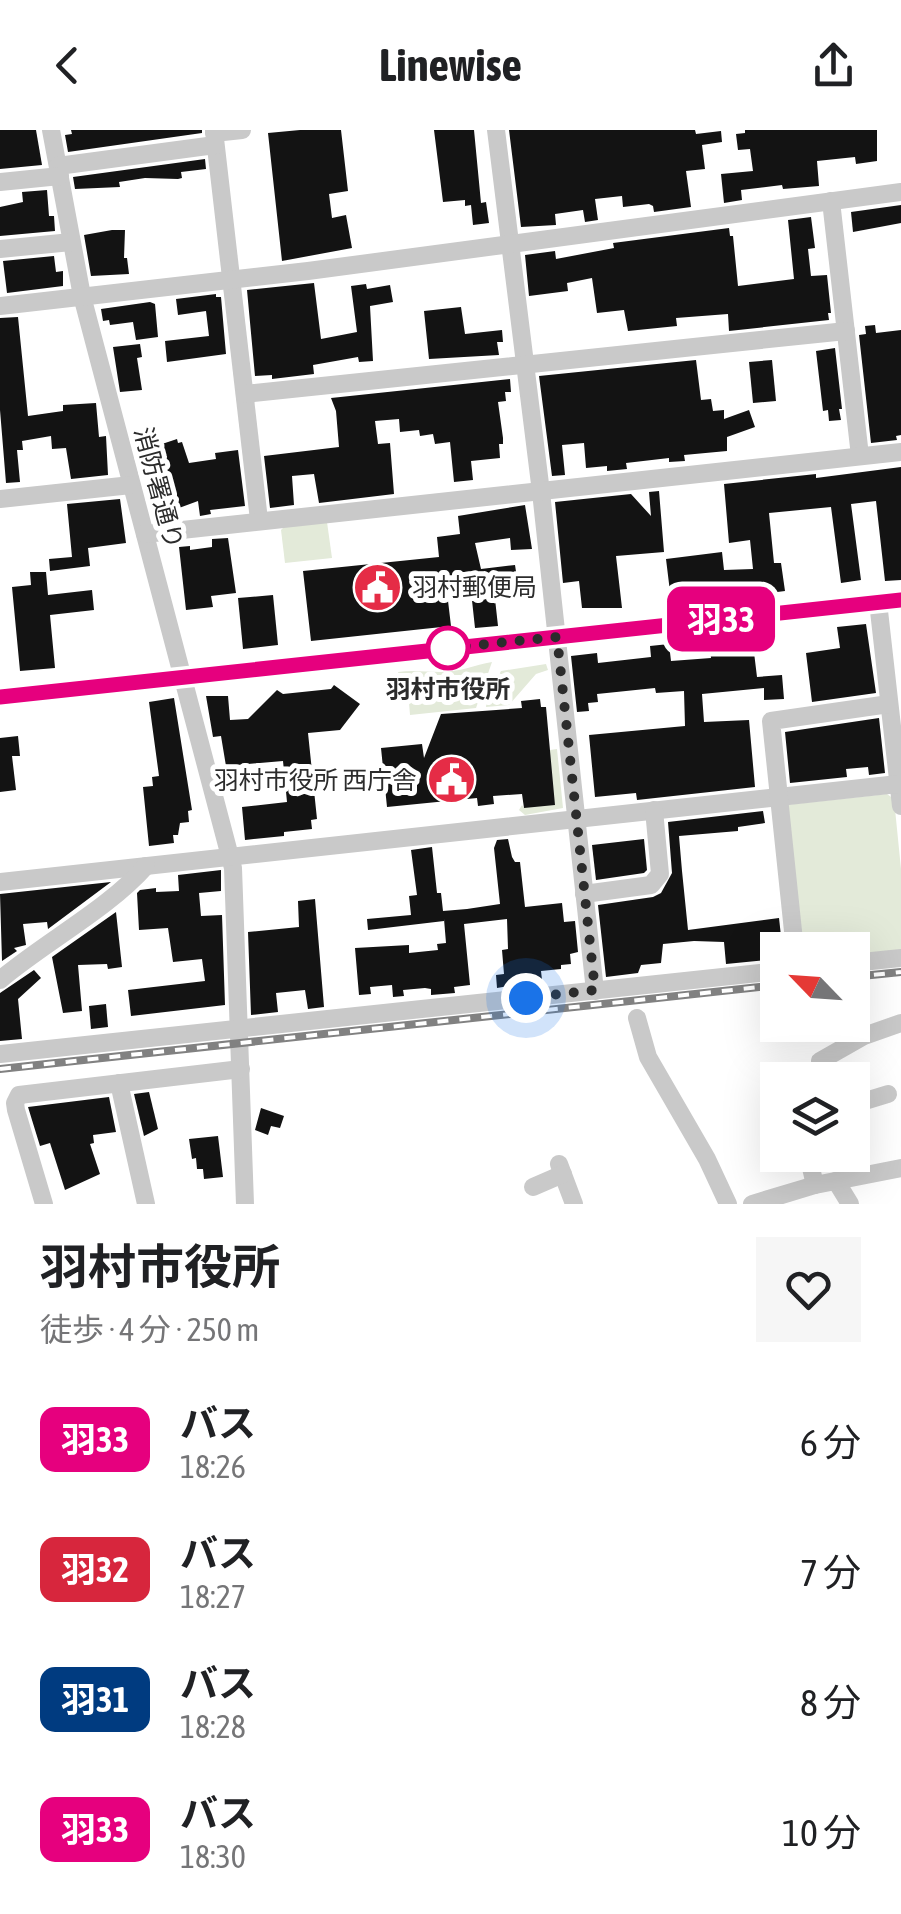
<!DOCTYPE html>
<html lang="ja">
<meta charset="utf-8">
<style>
body{margin:0;font-family:"Asap Condensed","Noto Sans JP",sans-serif;background:#f6f6f6;color:#202124;height:100vh;display:flex;flex-direction:column;font-size:38px;white-space:nowrap}
*{box-sizing:border-box;margin:0}
p{font-size:32px;color:#757577}
.icon{flex:none;width:55px;height:55px;fill:none;stroke:currentColor;stroke-width:2;stroke-linecap:round;stroke-linejoin:round}
.map{position:relative;height:1074px;overflow:hidden}
.drawer{display:flex;flex-direction:column;background:#fff;flex:1}
.drawer>*{flex:none}
.badge{padding:0 20px;border-radius:15px;font-size:35px;line-height:65px}
.needle{width:65px;rotate:295deg}
.fabs{position:absolute;left:760px;top:802px;display:grid;gap:20px}
.fabs a{display:grid;place-items:center;width:110px;height:110px;border-radius:0px;background:#fff;box-shadow:0 10px 40px #0002;font-size:50px}
.you{position:absolute;width:50px;height:50px;margin:-25px;border:8px solid #fff;border-radius:50%;background:#1a73e8;box-shadow:0 0 0 15px #1a73e833}
.map>.badge{position:absolute;translate:-50% -50%;box-shadow:0 0 0 5px #fff}
.round{display:grid;place-items:center;flex:none;width:105px;height:105px;border-radius:0px;background:#f6f6f6}
.overview{display:flex;align-items:center;justify-content:space-between;height:170px;padding:0 40px}
h1{font-size:48px;font-weight:700;line-height:75px}
ul{padding:0;list-style:none}
li{display:flex;align-items:center;gap:30px;height:130px;padding:0 40px}
li div{flex:1}
li b{display:block;font-size:38px}
li em{font-style:normal}
li .badge{min-width:110px;font-weight:700;text-align:center}
header{display:flex;justify-content:space-between;align-items:center;height:130px;padding:0 40px;background:#fff;font-size:45px;font-weight:700}
.map>svg:first-child{display:block}
.green{fill:#e3ead9}
.building{fill:#131313}
.lines{fill:none;stroke-linecap:round;stroke-linejoin:round}
.minor{stroke:#c9c9c9;stroke-width:18}
.rail-casing{stroke:#818181;stroke-width:8}
.rail{stroke:#fff;stroke-width:4;stroke-dasharray:11;stroke-linecap:butt}
.line-casing{stroke:#fff;stroke-width:22}
.line{stroke:#e6007e;stroke-width:15}
.walk{stroke:#2c2c2c;stroke-width:10;stroke-dasharray:0 18}
.stop-dot{fill:#fff;stroke:#e6007e;stroke-width:5}
.labels{text-anchor:middle;stroke-width:10;stroke-linejoin:round;paint-order:stroke}
.street-label{font-size:25px;fill:#2c2c2c;stroke:#fff}
.poi-label{font-size:25px;fill:#2c2c2c;stroke:#fff;text-anchor:start}
.stop-label{font-size:25px;font-weight:bold;fill:#2c2c2c;stroke:#fff}
</style>
<header><svg class="icon" aria-label="back" viewBox="0 0 24 24"><path d="M15 5l-7 7 7 7"/></svg>Linewise<svg class="icon" aria-label="share" viewBox="0 0 24 24"><path d="M12 15V3M7 8l5-5 5 5M5 13v7h14v-7"/></svg></header>
<div class="map">
<svg width="901" height="1074" viewBox="0 0 901 1074">
<rect width="100%" height="100%" fill="#fff"/>
<g class="green">
<path d="M327,392L332,428L285,433L281,400L286,395Z"/>
<path d="M492,532L476,578L410,585L407,548H400L398,542C413,540 426,542 441,542C459,542 475,535 492,532Z"/>
<path d="M546,534L548,540L536,544L509,575L486,577L487,568L501,541Z"/>
<path d="M557,619L563,678L525,685L519,680L522,675L524,678L550,620Z"/>
<path d="M887,664L894,669L901,739V822L853,827L852,820H799L785,675Z"/>
</g>
<g class="building">
<path d="M0,0H36L42,35L0,39Z"/>
<path d="M71,0H202V3L68,22L65,5L72,4Z"/>
<path d="M300,0H341L348,61L329,64L332,88L346,85L352,118L282,131L268,3Z"/>
<path d="M434,0H474L481,73L486,72L489,93L473,95L471,75L465,76V70L443,72Z"/>
<path d="M509,0H695L696,4L721,1L722,12L702,15L705,39L686,41L691,77L654,82L653,76L649,74L623,77L622,66L595,69L598,90L585,92L583,80L555,84L556,95L521,97Z"/>
<path d="M745,0H877V31L856,34L855,27L817,31L819,56L783,59L782,55L741,60L742,70L724,73L721,44L753,41L750,19L738,20L736,4L745,3Z"/>
<path d="M205,29L206,39L181,42L182,48L178,49L145,48L119,52L120,57L75,59L73,47Z"/>
<path d="M47,60L49,86H54L55,101L0,106V77L23,72L22,62Z"/>
<path d="M901,75V93L853,102L851,82Z"/>
<path d="M811,87L815,118L808,119L811,146L827,145L831,183H828L829,190L729,201L728,184L676,188L677,196L628,201L624,180L597,183L592,148L567,153L568,161L529,166L525,125L555,121L556,129L614,118L613,113L729,98L730,106H733L738,156L794,149L788,90Z"/>
<path d="M112,100H125L124,128H127L129,144L91,146L84,105Z"/>
<path d="M54,126L56,142L63,141V156L7,163L3,131Z"/>
<path d="M314,153L321,209L357,202L351,156L366,154L367,159L390,155L393,172L370,176L373,231L359,232L358,227L313,235L314,244L272,249V245L255,246L247,160Z"/>
<path d="M216,164V167H221L226,224L167,232L165,211L209,206L206,181L178,185L176,169Z"/>
<path d="M150,172L155,174L158,207L136,210L133,192L110,195L109,190L103,191L101,179Z"/>
<path d="M461,177L465,204L502,200L503,212H497L499,225L429,229L424,181Z"/>
<path d="M18,187L28,286L63,281V275L96,273L99,307L106,306L108,345L71,349L66,318L52,319L51,306L22,311L23,320H17L20,352L6,353L0,280V188Z"/>
<path d="M875,195L876,203L901,200V305L896,306L897,310L871,313L859,205L866,204L865,196Z"/>
<path d="M140,214L142,227L137,228L142,260L120,262L113,217Z"/>
<path d="M835,218L842,279H839L841,290L829,291L828,280L823,281L816,221Z"/>
<path d="M696,230L701,270L711,269L713,281L724,280V289L749,280L755,297L727,307V321L684,325L685,331L669,332V328L626,333L627,339L607,341V336L586,338L584,313L562,315L565,345L552,346L539,246Z"/>
<path d="M772,230L776,271L753,273L749,232Z"/>
<path d="M510,249L511,262H505L506,271L498,272L503,308V314H499L500,328L471,331L473,350L454,352L450,312L435,314L433,304L420,306L419,300L400,302L399,289L375,291L378,314L390,313L394,364L319,373L314,344L292,346L294,375L270,378L264,326L339,317L336,281L331,268Z"/>
<path d="M177,309L178,313L182,312L189,333L216,329L215,323L238,320L245,376L210,380L211,384L200,386L198,371L160,385L148,351L155,349L150,333L155,331L150,318Z"/>
<path d="M901,337V450L885,451L876,371L851,374L861,450L841,453L831,377L769,383L774,433H781L785,461L746,466V461L671,470L666,429L722,422L724,440L753,439L750,410L729,413L724,354L816,344V348Z"/>
<path d="M659,361L664,422L616,426L622,478H582L579,451L563,453L555,372L631,364L651,386L649,362Z"/>
<path d="M120,369L126,413L88,418L90,436L50,441L49,429L72,427L67,374Z"/>
<path d="M525,375L532,419L511,420L510,408L475,413L481,439L515,435L517,448L493,451L498,496L475,498L470,452L446,454L451,496L311,511L303,441L439,427L437,407L460,404L458,386Z"/>
<path d="M228,408L236,463L211,466L213,477L186,480L179,417L190,416V420L212,417V409Z"/>
<path d="M30,442H46L48,465L92,460L94,480L50,485L55,538L20,541L12,457L31,455Z"/>
<path d="M273,465L278,515L243,519L238,468Z"/>
<path d="M866,494L876,563L812,572L806,523L840,518L837,497Z"/>
<path d="M752,506L757,547L782,545L784,569L764,570V558L702,564L704,592L749,590L755,657L637,670L636,663L595,667L589,605L685,596L684,561L656,563L655,558L597,564L598,572L588,573L589,581L577,582L571,526L597,523L598,533L651,527L650,516L669,514L671,531L711,528L709,510Z"/>
<path d="M334,555L360,574L340,600L308,603L317,689L311,690L312,699L284,702V706L245,710L242,677L287,672L283,631L226,636L221,606L213,607L206,566H228L230,590L248,589L277,560L283,564L331,559Z"/>
<path d="M174,568L192,680L188,681L189,692L180,693L178,705H173L174,713L149,716L143,657L153,656L152,647L159,646L149,572Z"/>
<path d="M540,569L541,577H546L555,675L524,678L522,664L493,666L494,674L478,676L477,668L387,677L381,618L422,614L424,628L441,584L522,578L521,571Z"/>
<path d="M879,588L885,643L869,645L868,637L846,639L847,647L790,653L785,602Z"/>
<path d="M18,606L20,626H12L16,660L0,662V608Z"/>
<path d="M763,681L765,693L738,697V701L679,706L682,741L688,800L779,788L782,815L778,820V829L726,834L724,812L694,811L663,814L661,833L641,835L638,843L606,847L598,775L653,767L661,763L672,743L668,692Z"/>
<path d="M508,709L512,727L515,732H520L525,777L562,773L564,792L575,791L578,822L570,824L571,834L561,835V839L541,841L542,850L497,858L496,845L504,844L502,820L508,819L507,789L464,794L470,855L454,857L455,863L431,865V859L425,858L403,860L404,866L393,867L392,855L370,857L371,864L359,865L355,818L409,815V823L438,820L437,814L446,813L444,789V791L368,800L367,789L411,785L409,766L417,765L411,720L432,717L437,763H441L443,781L467,779L500,774L494,718L497,710Z"/>
<path d="M644,709L647,740L644,743L596,750L592,715Z"/>
<path d="M221,740V761L199,763L201,786L222,785L225,875L131,886L128,860L205,851L202,829L173,832L168,798L139,800L137,763L140,760L156,758V762L179,761L178,745Z"/>
<path d="M111,752L48,799L47,792L23,794L26,815L14,818L17,821L2,831L0,764Z"/>
<path d="M315,769L324,877L308,879L305,860L276,863L278,882L251,885L248,802L299,797L298,771Z"/>
<path d="M116,782L122,837L108,839L107,834L78,835L82,881L63,883L52,827Z"/>
<path d="M34,840L41,848L18,869L22,909L0,911V863Z"/>
<path d="M106,874L108,897L91,899L89,876Z"/>
<path d="M149,962L158,999L144,1006L134,964Z"/>
<path d="M109,967L116,1002L93,1005L94,1013L90,1014L100,1044L65,1060L50,1013L40,1016L28,977Z"/>
<path d="M261,978L284,986L280,998L271,996L268,1005L255,1000Z"/>
<path d="M218,1006L223,1047L204,1049L203,1039H197L196,1028L192,1029L189,1009Z"/>
</g>
<g class="lines">
<g class="minor">
<path d="M51,0L82,166L233,738L245,1074"/>
<path d="M214,0L259,390"/>
<path d="M496,0L541,362L595,861"/>
<path d="M214,3L242,0"/>
<path d="M58,36L215,15"/>
<path d="M0,52L60,46"/>
<path d="M831,71L860,326"/>
<path d="M0,119L71,112"/>
<path d="M0,176L308,141L901,62"/>
<path d="M245,264L846,201"/>
<path d="M0,369L131,355"/>
<path d="M145,404L901,322"/>
<path d="M878,472L901,676"/>
<path d="M0,567L901,470"/>
<path d="M0,752L898,654"/>
<path d="M584,764L651,755L660,744L654,680"/>
<path d="M795,820L771,591L889,574"/>
<path d="M852,833L901,828"/>
<path d="M0,850C45,812 108,779 146,736"/>
<path d="M637,888L648,927L707,1029L728,1074"/>
<path d="M0,924L778,841"/>
<path d="M831,950L820,931L864,906L901,893"/>
<path d="M119,953L146,1074"/>
<path d="M774,953L778,962"/>
<path d="M852,975L888,964"/>
<path d="M808,1025L815,1055"/>
<path d="M559,1034L574,1074"/>
<path d="M836,1051L850,1074"/>
<path d="M533,1057L563,1044"/>
<path d="M44,1074L16,980L15,973L19,965L241,939"/>
<path d="M752,1074L815,1055L901,1038"/>
</g>
<defs>
<g id="rail">
<path d="M852,847L901,842"/>
<path d="M0,939L778,855"/>
</g>
</defs>
<use href="#rail" class="rail-casing"/>
<use href="#rail" class="rail"/>
</g>
<g class="lines">
<defs>
<path id="line" d="M0,567L901,470"/>
</defs>
<use href="#line" class="line-casing"/>
<use href="#line" class="line"/>
<path class="walk" d="M448,518L557,507L595,860L526,868"/>
</g>
<defs>
<symbol id="civic-disc" viewBox="-11 -11 22 22"><circle r="9.5" fill="#e52c46" stroke="#fff"/><path d="M-.6-6.5H3V-4.5H.6V-3L4-1V1h2V6H-6V1h2V-1L-.6-3ZM-1.2 2.5V6h2.4V2.5Z" fill="#fff"/></symbol>
</defs>
<g fill-rule="evenodd">
<use href="#civic-disc" x="350" y="430" width="55" height="55"/>
<use href="#civic-disc" x="424" y="622" width="55" height="55"/>
</g>
<circle class="stop-dot" cx="448" cy="518" r="20"/>
<g class="labels">
<g class="street-label">
<text transform="translate(159 358) rotate(75)" y="9">消防署通り</text>
</g>
<g class="poi-label">
<text x="412" y="466">羽村郵便局</text>
<text x="417" y="659" text-anchor="end">羽村市役所 西庁舎</text>
</g>
<g class="stop-label">
<text x="448" y="568">羽村市役所</text>
</g>
</g>
</svg>
<div class="fabs">
<a><svg class="needle" viewBox="-14 -14 28 28"><path d="M0-13l5 13h-10z" fill="#e53935"/><path d="M0 13l5-13h-10z" fill="#757577"/></svg></a>
<a><svg class="icon" aria-label="layers" viewBox="0 0 24 24"><path d="M12 4l9 5-9 5-9-5zM3 14l9 5 9-5"/></svg></a>
</div>
<div class="you" style="left:526px;top:868px"></div>
<b class="badge" style="left:721px;top:489px;background:#e6007e;color:#fff">羽33</b>
</div>
<section class="drawer">
<div class="overview"><div><h1>羽村市役所</h1><p>徒歩 · 4 分 · 250 m</p></div><a class="round"><svg class="icon" aria-label="heart" viewBox="0 0 24 24"><path d="M12 20l-8-8c-3-5 5-10 8-4 3-6 11-1 8 4z"/></svg></a></div>
<ul>
<li><span class="badge" style="background:#e6007e;color:#fff">羽33</span><div><b>バス</b><p>18:26</p></div><em>6 分</em></li>
<li><span class="badge" style="background:#d7263d;color:#fff">羽32</span><div><b>バス</b><p>18:27</p></div><em>7 分</em></li>
<li><span class="badge" style="background:#003b80;color:#fff">羽31</span><div><b>バス</b><p>18:28</p></div><em>8 分</em></li>
<li><span class="badge" style="background:#e6007e;color:#fff">羽33</span><div><b>バス</b><p>18:30</p></div><em>10 分</em></li>
</ul>
</section>
